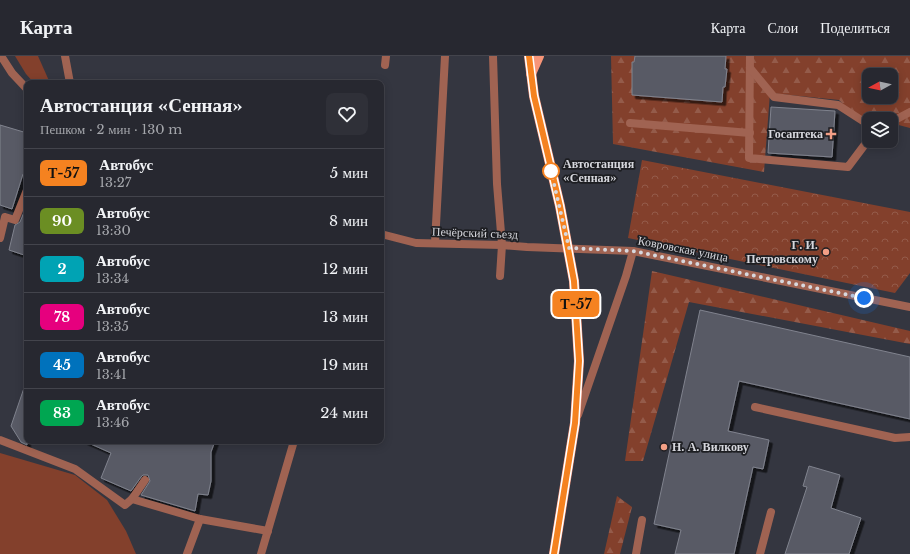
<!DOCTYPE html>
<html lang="ru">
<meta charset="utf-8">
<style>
body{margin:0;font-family:"Libre Baskerville",serif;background:#2f3038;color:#f1f3f6;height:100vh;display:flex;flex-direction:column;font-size:15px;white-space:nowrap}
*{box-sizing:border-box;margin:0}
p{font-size:13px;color:#a4a6ab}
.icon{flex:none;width:22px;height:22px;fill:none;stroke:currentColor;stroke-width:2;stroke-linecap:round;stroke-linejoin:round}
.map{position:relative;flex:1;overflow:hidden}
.side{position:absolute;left:24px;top:24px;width:360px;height:364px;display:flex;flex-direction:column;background:#272830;border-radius:8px;box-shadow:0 2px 10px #0003,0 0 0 1px #43444c}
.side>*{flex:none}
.badge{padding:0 8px;border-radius:6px;font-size:14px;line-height:26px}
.needle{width:26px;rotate:262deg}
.controls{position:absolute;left:862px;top:12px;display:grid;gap:8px}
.controls a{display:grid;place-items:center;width:36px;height:36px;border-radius:8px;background:#272830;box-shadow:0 2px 10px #0003,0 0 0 1px #43444c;font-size:20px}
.you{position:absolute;width:20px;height:20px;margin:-10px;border:3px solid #fff;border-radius:50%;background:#1a73e8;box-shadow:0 0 0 6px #1a73e833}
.map>.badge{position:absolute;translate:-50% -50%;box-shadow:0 0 0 2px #fff}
.round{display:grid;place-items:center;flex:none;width:42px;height:42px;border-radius:8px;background:#2f3038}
.summary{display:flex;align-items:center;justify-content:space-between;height:68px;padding:0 16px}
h1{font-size:19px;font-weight:700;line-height:30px}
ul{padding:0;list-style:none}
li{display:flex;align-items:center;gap:12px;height:48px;padding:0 16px;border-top:1px solid #43444c}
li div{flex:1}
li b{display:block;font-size:15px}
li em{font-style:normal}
li .badge{min-width:44px;font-weight:700;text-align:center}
header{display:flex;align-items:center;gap:24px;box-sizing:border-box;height:56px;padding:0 20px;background:#272830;border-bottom:1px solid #43444c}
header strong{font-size:19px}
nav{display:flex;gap:22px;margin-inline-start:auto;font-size:14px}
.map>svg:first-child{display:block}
.green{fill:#83402c}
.forest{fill:url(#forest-firs);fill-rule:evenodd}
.park{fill:url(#park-crowns)}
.building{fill:#585a65;stroke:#80838e;filter:url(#shadow)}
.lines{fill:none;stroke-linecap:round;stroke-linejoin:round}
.lane{stroke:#a06352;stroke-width:8}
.street{stroke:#a06352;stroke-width:8}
.primary{stroke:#f79578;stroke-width:10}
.line-casing{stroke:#fff;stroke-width:9}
.line{stroke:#f58220;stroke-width:6}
.walk{stroke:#d7d8de;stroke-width:4;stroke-dasharray:0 7.2}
.poi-dot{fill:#f39f86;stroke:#1d1e22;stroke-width:1.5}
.stop-dot{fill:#fff;stroke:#f58220;stroke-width:2}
.labels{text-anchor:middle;stroke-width:3.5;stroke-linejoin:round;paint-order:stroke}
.poi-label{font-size:12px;font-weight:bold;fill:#d7d8de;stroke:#1d1e22;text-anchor:end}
.stop-label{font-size:12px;font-weight:bold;fill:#d7d8de;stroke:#1d1e22;text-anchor:start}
.street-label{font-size:12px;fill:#d7d8de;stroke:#1d1e22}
</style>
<header>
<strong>Карта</strong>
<nav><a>Карта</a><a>Слои</a><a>Поделиться</a></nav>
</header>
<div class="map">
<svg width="910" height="498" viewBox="0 0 910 498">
<defs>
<pattern id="forest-firs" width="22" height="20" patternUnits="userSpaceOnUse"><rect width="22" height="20" fill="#83402c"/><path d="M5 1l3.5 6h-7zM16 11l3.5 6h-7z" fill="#945b4a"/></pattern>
<pattern id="park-crowns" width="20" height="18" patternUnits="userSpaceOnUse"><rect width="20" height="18" fill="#83402c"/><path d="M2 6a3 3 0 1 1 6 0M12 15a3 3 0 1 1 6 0" fill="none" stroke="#945b4a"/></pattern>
<filter id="shadow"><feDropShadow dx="3.5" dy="3.5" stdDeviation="0" flood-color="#0009"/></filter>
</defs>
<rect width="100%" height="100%" fill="#343640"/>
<g class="green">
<path d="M15,0H38L50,27H34L26,18Z"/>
<path d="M0,397L75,419L107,444L126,475L136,498H0Z"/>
</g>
<g class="forest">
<path d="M611,0H910V72L891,67V63H872L854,59L839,44L770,37L764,116L613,88ZM869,19H891V41H869Z"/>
<path d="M652,215L910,275V288L689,246L643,405H625Z"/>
<path d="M617,440L632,451L620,498H604Z"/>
</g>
<path class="park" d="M642,104L910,156V217L895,237L628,182Z"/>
<g class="building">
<path d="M635,0H726L725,13H727L725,31H723L722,46L632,39V6H634Z"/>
<path d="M771,51L835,55L832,101L768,97Z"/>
<path d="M0,69L27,77V119L23,118L12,153L0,149Z"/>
<path d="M27,149V200L9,194L15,169L20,166Z"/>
<path d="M700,254L910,301V363L739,325L728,375L769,384L763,413L753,411L734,498H675L681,474L654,468Z"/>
<path d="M24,332H27V389L21,386L11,370Z"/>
<path d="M84,385H215L211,396V425L208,439L198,438L195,455L141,439L150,425L148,419H143L141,421L131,435L101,422L111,397Z"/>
<path d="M809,410L840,419L831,452L861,462L849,498H785L807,431L803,430Z"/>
</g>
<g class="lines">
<g class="lane">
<path d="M493,0L497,128L502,189L500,220"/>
<path d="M750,0L749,102L848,111L869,83"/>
<path d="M385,9L386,0"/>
<path d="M750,12L774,41L838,49L869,69"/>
<path d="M891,66L910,56"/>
<path d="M630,67L750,77"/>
<path d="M0,182L5,161L15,164L27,134"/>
<path d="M435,187L445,0"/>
<path d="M755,351L895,382L910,381"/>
<path d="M0,384L75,413L125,449L132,443L200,463L268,475"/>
<path d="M132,443L145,424"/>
<path d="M187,498L200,463"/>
<path d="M636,498L642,464"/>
<path d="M760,498L771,456"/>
</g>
<g class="street">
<path d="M1,0L12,17L27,33"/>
<path d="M65,0L70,27"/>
<path d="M381,178L416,187L502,189L527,191L633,195L910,251"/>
<path d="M578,359L626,220L633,195"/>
<path d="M261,498L294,385"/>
</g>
<g class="primary">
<path d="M529,0L534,40L560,150L574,225L579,305L575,367L554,498"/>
<path d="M531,18L539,0"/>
</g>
</g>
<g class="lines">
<defs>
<path id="line" d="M529,0L534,40L560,150L574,225L579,305L575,367L554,498"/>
</defs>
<use href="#line" class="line-casing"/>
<use href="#line" class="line"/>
<path class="walk" d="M551,115L569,192L633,195L864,242"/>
</g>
<g class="poi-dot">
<path d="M829 72h4v4h4v4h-4v4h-4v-4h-4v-4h4z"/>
<circle cx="826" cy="196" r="4"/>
<circle cx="664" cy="391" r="4"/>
</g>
<circle class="stop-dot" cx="551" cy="115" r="8"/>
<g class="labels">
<g class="poi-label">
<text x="823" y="82">Госаптека</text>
<text x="818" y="193">Г. И.<tspan x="818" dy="14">Петровскому</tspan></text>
<text x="672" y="395" text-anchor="start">Н. А. Вилкову</text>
</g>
<g class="stop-label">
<text x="563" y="112">Автостанция<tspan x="563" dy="14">«Сенная»</tspan></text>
</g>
<g class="street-label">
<text transform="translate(475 177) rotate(2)" y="4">Печёрский съезд</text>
<text transform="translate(683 193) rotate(11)" y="4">Ковровская улица</text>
</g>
</g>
</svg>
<div class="controls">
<a><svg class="needle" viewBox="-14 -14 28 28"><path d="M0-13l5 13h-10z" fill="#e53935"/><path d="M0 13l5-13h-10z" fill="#a4a6ab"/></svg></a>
<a><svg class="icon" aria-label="layers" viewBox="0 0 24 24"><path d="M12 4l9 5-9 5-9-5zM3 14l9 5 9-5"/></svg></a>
</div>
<div class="you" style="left:864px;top:242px"></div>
<b class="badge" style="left:576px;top:248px;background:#f58220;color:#111">Т-57</b>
<section class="side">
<div class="summary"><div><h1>Автостанция «Сенная»</h1><p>Пешком · 2 мин · 130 m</p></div><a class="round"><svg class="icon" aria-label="heart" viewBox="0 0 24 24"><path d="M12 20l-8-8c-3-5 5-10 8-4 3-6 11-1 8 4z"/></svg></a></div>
<ul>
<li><span class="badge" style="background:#f58220;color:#111">Т-57</span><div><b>Автобус</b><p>13:27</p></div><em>5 мин</em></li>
<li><span class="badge" style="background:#6b8e23;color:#fff">90</span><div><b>Автобус</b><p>13:30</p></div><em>8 мин</em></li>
<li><span class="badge" style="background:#00a3b4;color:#fff">2</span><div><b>Автобус</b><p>13:34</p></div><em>12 мин</em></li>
<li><span class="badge" style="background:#e6007e;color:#fff">78</span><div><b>Автобус</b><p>13:35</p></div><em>13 мин</em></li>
<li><span class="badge" style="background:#0072bc;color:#fff">45</span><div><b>Автобус</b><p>13:41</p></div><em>19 мин</em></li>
<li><span class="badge" style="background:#00a651;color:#fff">83</span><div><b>Автобус</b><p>13:46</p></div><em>24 мин</em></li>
</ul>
</section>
</div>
